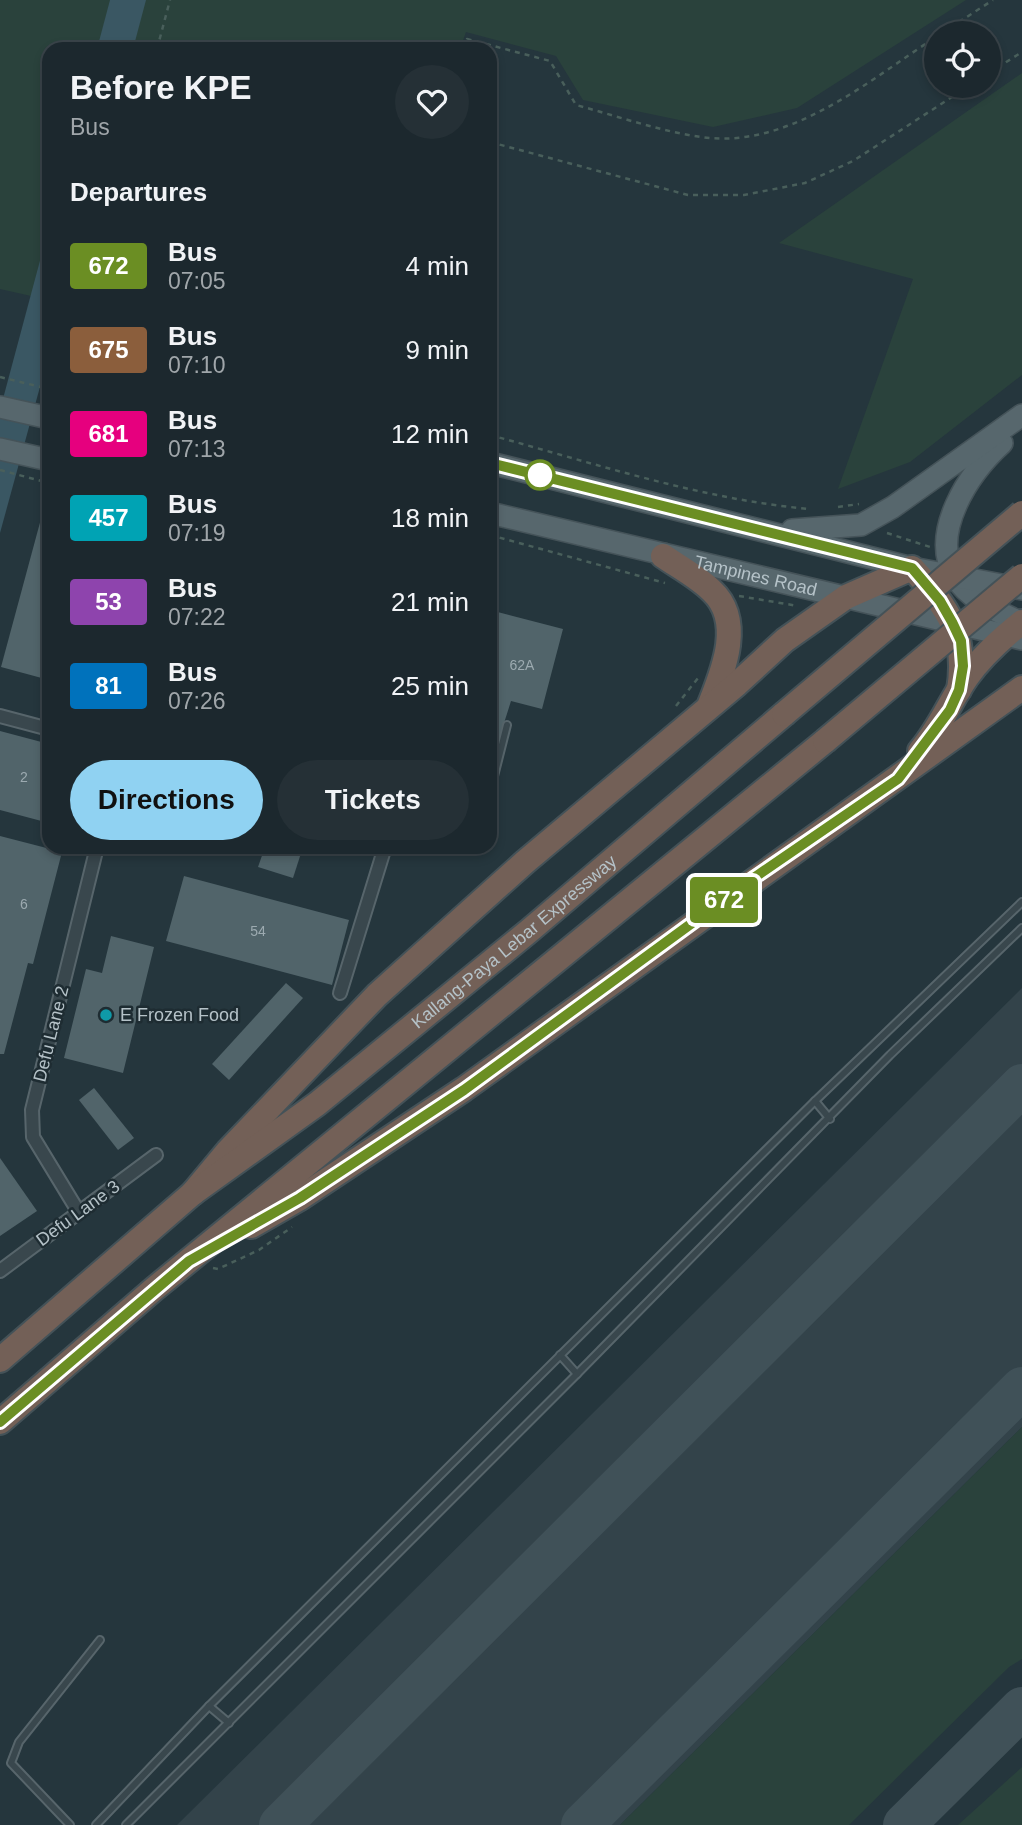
<!DOCTYPE html>
<style>
body{margin:0;font-family:Arial,sans-serif;background:#253036;color:#f1f3f6;height:100vh;display:flex;flex-direction:column;font-size:26px;white-space:nowrap}
*{box-sizing:border-box;margin:0}
p{font-size:23px;color:#a0a6aa}
.icon{flex:none;width:38px;height:38px;fill:none;stroke:currentColor;stroke-width:2;stroke-linecap:round;stroke-linejoin:round}
.map{position:relative;flex:1;overflow:hidden}
.sheet{position:absolute;left:42px;top:42px;width:455px;height:812px;display:flex;flex-direction:column;background:#1c282e;border-radius:21px;box-shadow:0 4px 10px #0003,0 0 0 2px #3a444a}
.sheet>*{flex:none}
.badge{padding:0 14px;border-radius:5px;font-size:24px;line-height:46px}
.buttons{position:absolute;left:924px;top:21px;display:grid;gap:14px}
.buttons a{display:grid;place-items:center;width:77px;height:77px;border-radius:50%;background:#1c282e;box-shadow:0 4px 10px #0003,0 0 0 2px #3a444a;font-size:35px}
.map>.badge{position:absolute;translate:-50% -50%;box-shadow:0 0 0 4px #fff}
h2{padding:0 28px;font-size:26px;line-height:63px}
.round{display:grid;place-items:center;flex:none;width:74px;height:74px;border-radius:37px;background:#253036}
.summary{display:flex;align-items:center;justify-content:space-between;height:119px;padding:0 28px}
h1{font-size:33px;font-weight:800;line-height:52px}
.action{display:flex;gap:14px;margin-top:auto;padding:14px 28px}
.action a{flex:1;height:80px;border-radius:42px;background:#90d2f2;color:#111;font-size:28px;font-weight:800;line-height:80px;text-align:center}
.action a+a{background:#253036;color:#f1f3f6}
ul{padding:0;list-style:none}
li{display:flex;align-items:center;gap:21px;height:84px;padding:0 28px}
li div{flex:1}
li b{display:block;font-size:26px}
li em{font-style:normal}
li .badge{min-width:77px;font-weight:700;text-align:center}
.map>svg:first-child{display:block}
.airport{fill:#33434a}
.green{fill:#2a423c}
.water{fill:#3a5763}
.lines{fill:none;stroke-linecap:round;stroke-linejoin:round}
.taxiway{stroke:#405158;stroke-width:42}
.building{fill:#51646a}
.service-casing{stroke:#57656b;stroke-width:10}
.minor-casing{stroke:#57656b;stroke-width:16}
.primary-casing{stroke:#455359;stroke-width:24}
.motorway-casing{stroke:#445258;stroke-width:28}
.path{stroke:#495f5b;stroke-width:2.5;stroke-dasharray:5 5;stroke-linecap:butt}
.service{stroke:#39474d;stroke-width:6}
.minor{stroke:#39474d;stroke-width:12}
.primary{stroke:#57676d;stroke-width:21}
.motorway{stroke:#736057;stroke-width:24}
.motorway-bridge-casing{stroke:#445258;stroke-width:28;stroke-linecap:butt}
.motorway-bridge{stroke:#736057;stroke-width:24}
.line-casing{stroke:#fff;stroke-width:16}
.line{stroke:#6b8e23;stroke-width:10}
.stop-dot{fill:#fff;stroke:#6b8e23;stroke-width:3.5}
.culture-dot{fill:#0f9aa8;stroke:#1e2c32;stroke-width:2.5}
.labels{text-anchor:middle;stroke-width:5;stroke-linejoin:round;paint-order:stroke}
.number-label{font-size:14px;fill:#9caab0}
.street-label{font-size:18px;fill:#b5c2c8;stroke:#1e2c32}
.poi-label{font-size:18px;fill:#b5c2c8;stroke:#1e2c32;text-anchor:start}
</style>
<div class="map">
<svg width="1022" height="1825" viewBox="0 0 1022 1825">
<rect width="100%" height="100%" fill="#25363d"/>
<path class="airport" d="M1022,988V1427L620,1825H177Z"/>
<g class="green">
<path d="M0,0H966L797,108L713,127L583,100L556,56L466,32L460,49H49V300L0,289Z"/>
<path d="M1022,73V375L910,462L838,489L913,279L779,243Z"/>
<path d="M1022,1427V1659L1009,1667L849,1825H620Z"/>
<path d="M1022,1767V1825H958Z"/>
</g>
<g class="water">
<path d="M110,0H146L133,49H97Z"/>
<path d="M49,227V354L0,533V410Z"/>
</g>
<g class="lines">
<g class="taxiway">
<path d="M280,1825L1022,1085"/>
<path d="M582,1825L1022,1388"/>
<path d="M904,1825L1022,1708"/>
</g>
</g>
<g class="building">
<path d="M45,504L49,505V680L1,667Z"/>
<path d="M490,610L563,629L542,709L511,701L491,764Z"/>
<path d="M0,731L49,744V823L0,810Z"/>
<path d="M0,836L62,852L33,964L28,963L4,1054H0Z"/>
<path d="M265,847H303L293,878L258,867Z"/>
<path d="M184,876L349,920L332,985L166,941Z"/>
<path d="M111,936L154,947L123,1073L64,1058L86,969L102,973Z"/>
<path d="M286,983L303,998L229,1080L212,1064Z"/>
<path d="M94,1088L134,1138L118,1150L79,1100Z"/>
<path d="M0,1158L37,1211L0,1236Z"/>
</g>
<g class="lines">
<defs>
<g id="service">
<path d="M490,792L507,725"/>
<path d="M815,1101L830,1119"/>
<path d="M560,1355L577,1374"/>
<path d="M209,1706L229,1723"/>
<path d="M70,1825L11,1763L19,1742L100,1640"/>
<path d="M96,1825L209,1706L815,1101L1022,902"/>
<path d="M126,1825L577,1374L890,1055L1022,928"/>
</g>
<g id="minor">
<path d="M0,716L49,729"/>
<path d="M340,993L385,847"/>
<path d="M78,1211L33,1137L32,1110L97,847"/>
<path d="M0,1271L156,1155"/>
</g>
<g id="primary">
<path d="M0,407L49,418"/>
<path d="M1002,443C969,473 929,532 955,577C969,600 999,612 1022,623"/>
<path d="M0,449L49,460"/>
<path d="M490,463L912,568L1022,589"/>
<path id="s1" d="M490,513L1022,639"/>
<path d="M792,530L861,525L893,507L1022,415"/>
</g>
<g id="motorway">
<path d="M663,556C679,567 698,577 712,591C744,621 723,671 710,704"/>
<path d="M920,751C940,728 950,701 967,677C982,656 1002,638 1022,622"/>
<path d="M193,1193L228,1151L377,995L525,862L737,684L785,640L846,597L912,568C948,607 968,636 959,690"/>
<path d="M251,1226L300,1198L464,1089L1022,688"/>
<path id="s2" d="M0,1360L193,1193L317,1104L529,931L784,714"/>
<path d="M0,1422L154,1289L825,741"/>
</g>
</defs>
<use href="#service" class="service-casing"/>
<use href="#minor" class="minor-casing"/>
<use href="#primary" class="primary-casing"/>
<use href="#motorway" class="motorway-casing"/>
<g class="path">
<path d="M942,33L993,0"/>
<path d="M157,49L170,0"/>
<path d="M464,49L467,39L550,61L576,105C617,116 659,131 701,137C788,150 868,81 936,37"/>
<path d="M989,73L1022,52"/>
<path d="M490,142L688,195H744L805,183L853,161L969,86"/>
<path d="M0,377L49,389"/>
<path d="M490,435C593,463 704,500 810,509"/>
<path d="M0,470L49,483"/>
<path d="M838,507L859,504"/>
<path d="M887,533L930,547"/>
<path d="M490,535L665,583"/>
<path d="M739,596L798,606"/>
<path d="M676,706L698,678"/>
<path d="M213,1268L218,1269L259,1250L292,1227"/>
</g>
<use href="#service" class="service"/>
<use href="#minor" class="minor"/>
<use href="#primary" class="primary"/>
<use href="#motorway" class="motorway"/>
<defs>
<g id="motorway-bridge">
<path d="M784,714L1022,513"/>
<path d="M825,741L1022,576"/>
</g>
</defs>
<use href="#motorway-bridge" class="motorway-bridge-casing"/>
<use href="#motorway-bridge" class="motorway-bridge"/>
</g>
<g class="lines">
<defs>
<path id="line" d="M0,1422L189,1261L300,1198L464,1090L755,877L898,779L950,710L959,690L963,666L961,641L952,622L940,601L912,568L490,463"/>
</defs>
<use href="#line" class="line-casing"/>
<use href="#line" class="line"/>
</g>
<circle class="stop-dot" cx="540" cy="475" r="14"/>
<circle class="culture-dot" cx="106" cy="1015" r="7"/>
<g class="labels">
<g class="number-label">
<text x="522" y="670">62A</text>
<text x="24" y="782">2</text>
<text x="24" y="909">6</text>
<text x="258" y="936">54</text>
</g>
<g class="street-label">
<text dy="6" stroke="none"><textPath href="#s1" startOffset="273">Tampines Road</textPath></text>
<text dy="6" stroke="none"><textPath href="#s2" startOffset="663">Kallang-Paya Lebar Expressway</textPath></text>
<text transform="translate(51 1034) rotate(-76)" y="6">Defu Lane 2</text>
<text transform="translate(78 1213) rotate(-36)" y="6">Defu Lane 3</text>
</g>
<g class="poi-label">
<text x="120" y="1021">E Frozen Food</text>
</g>
</g>
</svg>
<div class="buttons">
<a><svg class="icon" aria-label="locate" viewBox="0 0 24 24"><circle cx="12" cy="12" r="6"/><path d="M12 2v4M12 18v4M2 12h4M18 12h4"/></svg></a>
</div>
<b class="badge" style="left:724px;top:900px;background:#6b8e23;color:#fff">672</b>
<section class="sheet">
<div class="summary"><div><h1>Before KPE</h1><p>Bus</p></div><a class="round"><svg class="icon" aria-label="heart" viewBox="0 0 24 24"><path d="M12 20l-8-8c-3-5 5-10 8-4 3-6 11-1 8 4z"/></svg></a></div>
<h2>Departures</h2>
<ul>
<li><span class="badge" style="background:#6b8e23;color:#fff">672</span><div><b>Bus</b><p>07:05</p></div><em>4 min</em></li>
<li><span class="badge" style="background:#8b5e3c;color:#fff">675</span><div><b>Bus</b><p>07:10</p></div><em>9 min</em></li>
<li><span class="badge" style="background:#e6007e;color:#fff">681</span><div><b>Bus</b><p>07:13</p></div><em>12 min</em></li>
<li><span class="badge" style="background:#00a3b4;color:#fff">457</span><div><b>Bus</b><p>07:19</p></div><em>18 min</em></li>
<li><span class="badge" style="background:#8e44ad;color:#fff">53</span><div><b>Bus</b><p>07:22</p></div><em>21 min</em></li>
<li><span class="badge" style="background:#0072bc;color:#fff">81</span><div><b>Bus</b><p>07:26</p></div><em>25 min</em></li>
</ul>
<div class="action"><a>Directions</a><a>Tickets</a></div>
</section>
</div>
